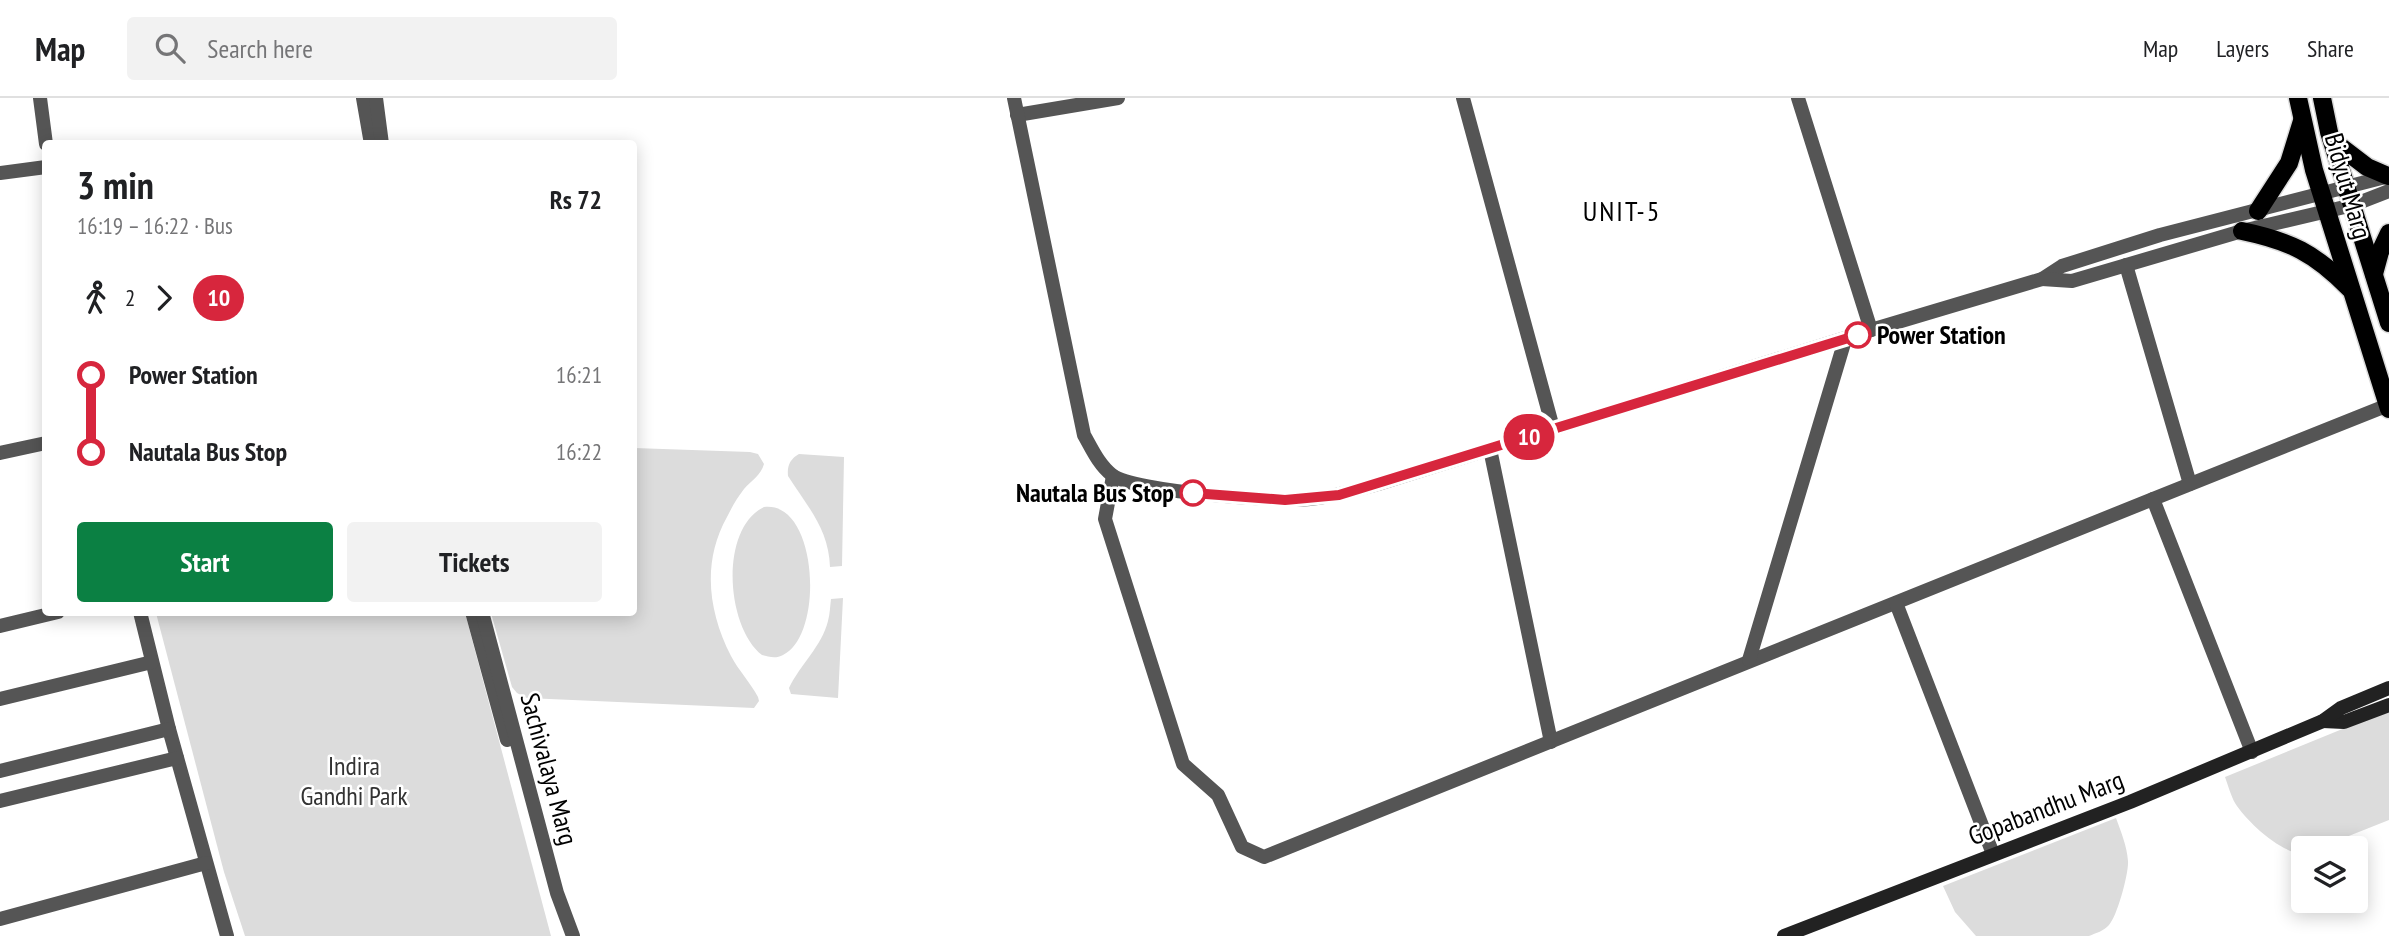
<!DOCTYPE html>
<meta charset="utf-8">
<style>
body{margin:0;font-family:"PT Sans Narrow",sans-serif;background:#f2f2f2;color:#202124;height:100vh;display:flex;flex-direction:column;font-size:26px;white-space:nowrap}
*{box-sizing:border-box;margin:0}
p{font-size:23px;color:#757577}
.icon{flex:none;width:38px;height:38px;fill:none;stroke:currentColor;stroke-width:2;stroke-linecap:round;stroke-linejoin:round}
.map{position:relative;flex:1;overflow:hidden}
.panel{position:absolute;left:42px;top:42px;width:595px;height:476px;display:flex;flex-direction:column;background:#fff;border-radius:7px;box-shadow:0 4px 18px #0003}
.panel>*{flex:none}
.badge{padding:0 14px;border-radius:23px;font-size:24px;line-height:46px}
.fabs{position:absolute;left:2291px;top:738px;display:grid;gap:14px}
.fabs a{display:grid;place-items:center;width:77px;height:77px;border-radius:7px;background:#fff;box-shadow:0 4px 18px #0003;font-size:35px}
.map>.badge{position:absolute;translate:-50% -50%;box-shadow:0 0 0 4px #fff}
.legs{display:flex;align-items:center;gap:10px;height:77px;padding:0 35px;font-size:23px}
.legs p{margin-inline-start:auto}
.overview{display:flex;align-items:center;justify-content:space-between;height:119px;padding:0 35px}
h1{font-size:38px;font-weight:700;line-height:52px}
.cta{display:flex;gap:14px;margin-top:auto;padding:14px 35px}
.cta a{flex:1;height:80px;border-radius:7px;background:#0b8043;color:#fff;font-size:28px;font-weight:700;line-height:80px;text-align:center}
.cta a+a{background:#f2f2f2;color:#202124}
ul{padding:0 35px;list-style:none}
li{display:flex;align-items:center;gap:24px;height:77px;font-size:26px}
li i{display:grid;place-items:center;width:10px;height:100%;margin:0 9px;background:currentColor}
li i::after{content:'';width:18px;height:18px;margin:-9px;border:5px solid;border-radius:50%;background:#fff}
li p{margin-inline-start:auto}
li:first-child i{background:linear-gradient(#0000 50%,currentColor 0)}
li:last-child i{background:linear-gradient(currentColor 50%,#0000 0)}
header{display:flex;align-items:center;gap:42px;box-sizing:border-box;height:98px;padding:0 35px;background:#fff;border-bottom:2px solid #e0e0e0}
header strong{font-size:33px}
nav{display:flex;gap:38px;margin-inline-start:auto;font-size:24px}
.search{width:490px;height:63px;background:#f2f2f2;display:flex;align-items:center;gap:18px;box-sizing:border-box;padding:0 24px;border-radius:7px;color:#757577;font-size:26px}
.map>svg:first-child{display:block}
.green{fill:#dcdcdc}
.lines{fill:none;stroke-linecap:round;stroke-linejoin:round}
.primary-casing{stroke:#dbdbdb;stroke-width:21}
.minor{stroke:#555;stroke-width:14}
.tertiary{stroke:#555;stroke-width:14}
.secondary{stroke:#222;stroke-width:14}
.primary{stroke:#000;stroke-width:18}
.line-1-casing{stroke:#fff;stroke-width:16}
.line-1{stroke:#d7263d;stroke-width:10}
.stop-1-dot{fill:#fff;stroke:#d7263d;stroke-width:3.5}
.labels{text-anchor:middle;stroke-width:5;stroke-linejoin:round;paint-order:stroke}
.street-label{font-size:26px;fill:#000;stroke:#fff}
.stop-label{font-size:26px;font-weight:bold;fill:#000;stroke:#fff;text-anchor:start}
.park-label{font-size:26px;fill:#333;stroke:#fff}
.neighbourhood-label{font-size:28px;letter-spacing:2px;fill:#000;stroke:#fff}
</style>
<header>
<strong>Map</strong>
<div class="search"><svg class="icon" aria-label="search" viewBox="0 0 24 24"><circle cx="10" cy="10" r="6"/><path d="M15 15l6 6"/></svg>Search here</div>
<nav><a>Map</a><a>Layers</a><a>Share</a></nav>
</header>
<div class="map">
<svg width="2389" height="838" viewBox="0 0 2389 838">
<rect width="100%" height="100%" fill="#fff"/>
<g class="green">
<path d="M634,350L750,354L758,356L764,366C761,377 751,383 744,391C737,400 732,409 727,419C702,464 708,513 731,558C739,573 750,584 758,599L759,603L754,610L527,600L517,595L512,589L491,515L634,514Z"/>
<path d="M799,356L844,359L842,468L830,469C829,431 807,408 788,378C787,368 790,361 799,356Z"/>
<path d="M764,409C818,402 825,537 783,557C776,561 769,559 762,557C726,529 719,431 764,409Z"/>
<path d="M843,500L838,600L791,596L789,590C800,567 822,548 828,523C830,516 830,508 831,501Z"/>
<path d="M156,515H465L551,838H245L224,774Z"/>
<path d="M2389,612V722L2316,751H2303L2302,756C2280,754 2247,724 2235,705C2231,698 2228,687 2225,679Z"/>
<path d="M2116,720C2121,734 2127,748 2128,763C2129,775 2117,819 2109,827C2104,833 2096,835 2089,838H1976L1955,814L1943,788Z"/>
</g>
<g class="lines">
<defs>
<g id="primary">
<path d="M2298,0L2314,72L2389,311"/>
<path d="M2322,0L2329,34L2389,225"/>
<path d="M2333,43L2367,69L2388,78"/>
<path d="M2258,113L2289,65L2302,23"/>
<path d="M2242,133C2290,143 2315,155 2350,191"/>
<path d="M2374,176L2380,154L2389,135"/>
</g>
</defs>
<use href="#primary" class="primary-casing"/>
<g class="minor">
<path d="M40,0L46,46"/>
<path d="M1463,0L1553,330"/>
<path d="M1798,0L1871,232"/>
<path d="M1017,17L1118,0"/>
<path d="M0,75L46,69"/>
<path d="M2126,167L2190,386"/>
<path d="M1490,351L1551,644"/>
<path d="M0,355L46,345"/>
<path d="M1113,378L1105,421L1183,666L1218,697L1242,749L1264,759L2153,401"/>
<path d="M1896,505L1993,756"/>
<path d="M140,514L169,631L227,838"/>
<path d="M0,528L58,514"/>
<path d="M1749,562L1845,242"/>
<path d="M0,601L152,564"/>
<path d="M2252,654L2153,401L2388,307"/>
<path d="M0,673L169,631"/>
<path d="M0,703L177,660"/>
<path d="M0,821L206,765"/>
</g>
<g class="tertiary">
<path d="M363,0L371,46"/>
<path d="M376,0L382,46"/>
<path d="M1014,0L1084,337C1092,351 1099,367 1112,377C1134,394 1278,404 1310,401C1334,399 1356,392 1378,386L1871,232L2042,181L2062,168L2160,137L2389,78"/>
<path d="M2042,181L2072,183L2242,133L2353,107L2389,93"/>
<path d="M472,514L507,642"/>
<path d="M482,514L557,795L573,838"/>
</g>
<g class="secondary">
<path d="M2323,623L2344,624L2389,607"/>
<path d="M1784,838L2130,704L2323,623L2341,610L2389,590"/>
</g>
<use href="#primary" class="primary"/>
</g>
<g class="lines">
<defs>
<path id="line-1" d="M1193,395L1285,402L1339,397L1858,237"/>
</defs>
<use href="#line-1" class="line-1-casing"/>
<use href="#line-1" class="line-1"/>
</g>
<g class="stop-1-dot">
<circle cx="1858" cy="237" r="12"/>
<circle cx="1193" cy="395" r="12"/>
</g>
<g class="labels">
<g class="street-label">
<text transform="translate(2348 88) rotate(74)" y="9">Bidyut Marg</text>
<text transform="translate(549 671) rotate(75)" y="9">Sachivalaya Marg</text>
<text transform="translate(2046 710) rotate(-21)" y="9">Gopabandhu Marg</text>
</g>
<g class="stop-label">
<text x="1877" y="246">Power Station</text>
<text x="1174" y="404" text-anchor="end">Nautala Bus Stop</text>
</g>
<g class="park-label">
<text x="354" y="677">Indira<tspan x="354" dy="30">Gandhi Park</tspan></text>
</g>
<g class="neighbourhood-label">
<text x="1622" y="123">UNIT-5</text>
</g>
</g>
</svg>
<div class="fabs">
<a><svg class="icon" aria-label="layers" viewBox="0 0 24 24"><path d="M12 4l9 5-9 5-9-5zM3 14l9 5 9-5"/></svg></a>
</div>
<b class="badge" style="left:1529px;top:339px;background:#d7263d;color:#fff">10</b>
<section class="panel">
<div class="overview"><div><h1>3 min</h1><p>16:19 – 16:22 · Bus</p></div><b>Rs 72</b></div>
<div class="legs"><svg class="icon" aria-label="walk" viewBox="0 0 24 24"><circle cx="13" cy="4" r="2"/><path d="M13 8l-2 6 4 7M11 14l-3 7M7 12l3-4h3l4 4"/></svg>2<svg class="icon" aria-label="forward" viewBox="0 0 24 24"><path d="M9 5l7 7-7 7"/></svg><b class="badge" style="background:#d7263d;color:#fff">10</b></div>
<ul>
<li><i style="color:#d7263d"></i><b>Power Station</b><p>16:21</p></li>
<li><i style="color:#d7263d"></i><b>Nautala Bus Stop</b><p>16:22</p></li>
</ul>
<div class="cta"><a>Start</a><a>Tickets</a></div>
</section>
</div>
